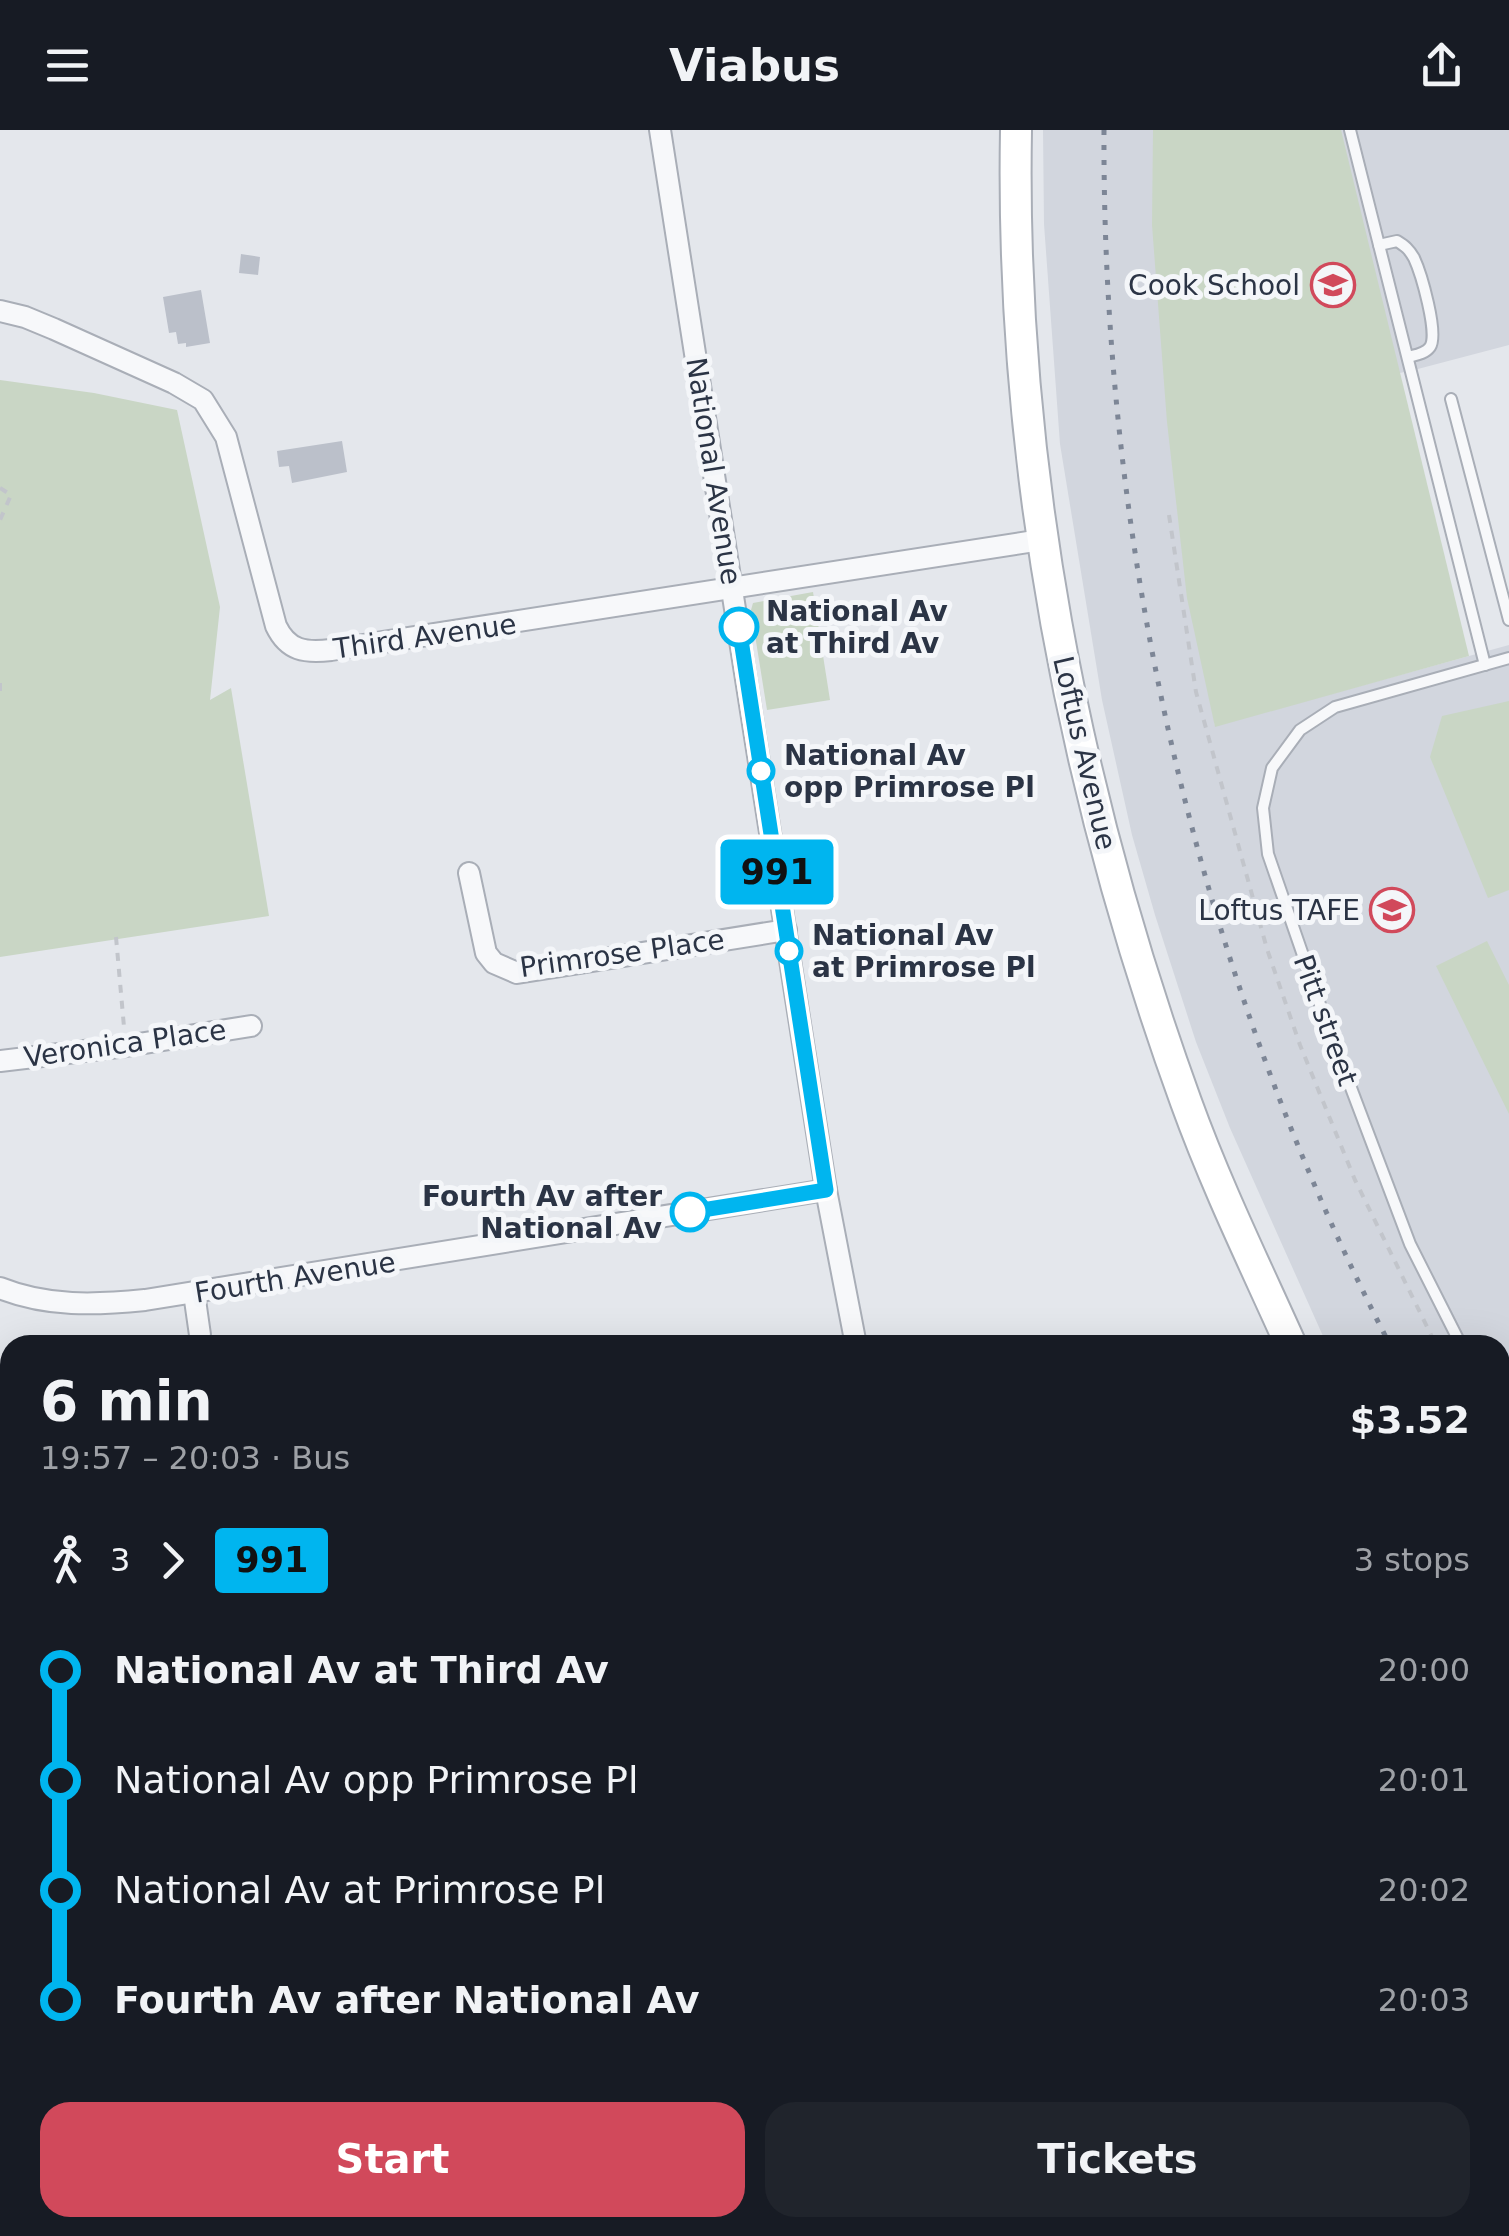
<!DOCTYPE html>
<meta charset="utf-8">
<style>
body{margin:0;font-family:"DejaVu Sans",sans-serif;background:#20242c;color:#f1f3f6;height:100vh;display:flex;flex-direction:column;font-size:38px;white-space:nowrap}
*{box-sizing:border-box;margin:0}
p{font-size:32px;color:#9ea1a6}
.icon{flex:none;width:55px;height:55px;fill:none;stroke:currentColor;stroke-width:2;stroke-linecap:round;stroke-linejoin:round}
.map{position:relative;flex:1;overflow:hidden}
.side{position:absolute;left:0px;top:1205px;width:1510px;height:902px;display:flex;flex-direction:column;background:#171b24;border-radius:30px 30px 0 0;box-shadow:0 10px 40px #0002}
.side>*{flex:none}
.badge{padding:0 20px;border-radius:8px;font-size:35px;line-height:65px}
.map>.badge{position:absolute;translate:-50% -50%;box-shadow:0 0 0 5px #fff}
.legs{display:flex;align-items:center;gap:15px;height:110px;padding:0 40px;font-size:32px}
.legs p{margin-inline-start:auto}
.head{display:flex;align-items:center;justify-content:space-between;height:170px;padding:0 40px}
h1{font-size:55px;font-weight:600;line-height:75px}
.cta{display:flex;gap:20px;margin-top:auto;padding:20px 40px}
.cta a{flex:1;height:115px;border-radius:30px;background:#d1495b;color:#fff;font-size:40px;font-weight:600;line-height:115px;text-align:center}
.cta a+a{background:#20242c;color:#f1f3f6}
ul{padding:0 40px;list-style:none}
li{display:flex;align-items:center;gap:35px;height:110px;font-size:38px}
li i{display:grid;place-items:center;width:15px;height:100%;margin:0 12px;background:currentColor}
li i::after{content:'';width:25px;height:25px;margin:-12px;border:8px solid;border-radius:50%;background:#171b24}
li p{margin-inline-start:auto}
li:first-child i{background:linear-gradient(#0000 50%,currentColor 0)}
li:last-child i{background:linear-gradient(currentColor 50%,#0000 0)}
header{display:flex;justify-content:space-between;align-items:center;height:130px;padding:0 40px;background:#171b24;font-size:45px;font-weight:600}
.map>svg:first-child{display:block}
.built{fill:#d2d6de}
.green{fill:#c9d6c5}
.building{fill:#bbc0ca}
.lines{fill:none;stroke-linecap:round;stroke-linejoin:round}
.lane-casing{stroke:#a9aeb7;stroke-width:14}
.street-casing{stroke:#a9aeb7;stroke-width:24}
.secondary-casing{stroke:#a9aeb7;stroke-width:34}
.path{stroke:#c2c5cb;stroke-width:4;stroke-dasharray:8 8;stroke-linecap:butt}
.lane{stroke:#f7f8fa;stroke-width:10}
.street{stroke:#f7f8fa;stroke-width:20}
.secondary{stroke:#fff;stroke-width:30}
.rail{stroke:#7d8696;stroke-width:5;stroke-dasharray:5 10;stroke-linecap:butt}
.line-1-casing{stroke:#fff;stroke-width:22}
.line-1{stroke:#00b5ef;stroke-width:15}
.stop-1-dot{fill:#fff;stroke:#00b5ef;stroke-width:5}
.labels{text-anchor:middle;stroke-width:10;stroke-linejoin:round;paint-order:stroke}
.poi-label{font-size:28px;fill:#2b3445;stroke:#f4f6f9;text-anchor:end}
.street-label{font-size:28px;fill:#2b3445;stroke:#f4f6f9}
.stop-label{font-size:28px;font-weight:bold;fill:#2b3445;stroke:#f4f6f9;text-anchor:start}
</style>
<header><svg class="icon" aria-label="menu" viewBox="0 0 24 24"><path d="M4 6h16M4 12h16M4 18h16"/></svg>Viabus<svg class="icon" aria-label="share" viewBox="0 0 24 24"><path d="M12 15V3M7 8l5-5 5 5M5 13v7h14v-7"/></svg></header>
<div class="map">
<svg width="1509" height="2106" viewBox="0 0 1509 2106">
<rect width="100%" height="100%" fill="#e4e7ec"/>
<path class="built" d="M1043,0H1509V215L1414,240L1168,292L1215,596L1509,515V1475L1500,1462V1215H1327L1230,998L1196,912L1155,785L1132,705L1102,570L1060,314L1044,94Z"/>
<g class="green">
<path d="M1153,0H1341L1469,526L1215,597L1187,468L1167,292L1152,95Z"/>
<path d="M0,250L94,263L177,280L220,477L210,570L231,558L269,786L0,827Z"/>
<path d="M813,462L830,570L767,580L751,480L753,473Z"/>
<path d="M1509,571V760L1488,768L1430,627L1442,586Z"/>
<path d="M1487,811L1509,855V984L1436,836Z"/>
<path d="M10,1888V2098H766L773,2106H0V1893Z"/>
<path d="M863,2098H965L970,2106H845Z"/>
</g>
<g class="building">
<path d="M241,124L260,127L258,145L239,143Z"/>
<path d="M201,160L210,213L186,217V213L178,214L176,202L169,203L163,167Z"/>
<path d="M342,311L347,342L292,353L289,336L279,337L277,321Z"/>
</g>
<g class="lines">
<defs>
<g id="lane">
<path d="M1350,0L1485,535"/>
<path d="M1379,115L1397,111C1405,116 1409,119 1414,128C1421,143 1439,204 1430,217C1425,224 1415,225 1408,227"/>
<path d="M1451,269L1509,490"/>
<path d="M1461,1215L1410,1114L1325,889L1268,724L1263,678L1272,638L1300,600L1335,577L1509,528"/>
<path d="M1500,1291L1509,1308"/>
</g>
<g id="street">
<path d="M660,0L826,1060L856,1215"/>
<path d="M0,181L25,187L54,199L174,253L203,270L226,307L276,496C288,521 305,523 331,520L1041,410"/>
<path d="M469,743L486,823L494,833L517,843L786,800"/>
<path d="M0,931L126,916L251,896"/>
<path d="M0,1158C47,1177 96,1175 145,1170L826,1060"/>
<path d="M194,1163L200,1205"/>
<path d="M0,1527L10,1526"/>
<path d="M0,1865L10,1863"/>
<path d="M1464,2098L1470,2106"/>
<path d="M1289,2106L1301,2098"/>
</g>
<g id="secondary">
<path d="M1016,0C1010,331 1073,661 1186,972C1216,1055 1255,1135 1291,1215"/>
<path d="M1500,1576L1509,1589"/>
</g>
</defs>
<use href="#lane" class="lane-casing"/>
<use href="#street" class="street-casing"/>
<use href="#secondary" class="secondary-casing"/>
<g class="path">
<path d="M0,358L11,365L0,390"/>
<path d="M1169,385L1196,562L1267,819L1300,915L1355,1050L1436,1215"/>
<path d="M0,553V561"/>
<path d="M116,807L124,897"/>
<path d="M1500,1343L1509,1361"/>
<path d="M754,2098L762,2106"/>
<path d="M1081,2098L1087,2106"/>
<path d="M879,2106L892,2098"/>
</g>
<use href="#lane" class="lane"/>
<use href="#street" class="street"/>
<use href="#secondary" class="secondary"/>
<g class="rail">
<path d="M1104,0C1102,418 1197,842 1390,1215"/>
<path d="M1500,1431L1509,1445"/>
</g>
</g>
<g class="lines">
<defs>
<path id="line-1" d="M690,1082L826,1060L739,497"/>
</defs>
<use href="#line-1" class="line-1-casing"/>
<use href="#line-1" class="line-1"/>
</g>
<defs>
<symbol id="school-ring" viewBox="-11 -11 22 22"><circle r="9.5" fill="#f4f6f9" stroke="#d1495b" stroke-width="1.5"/><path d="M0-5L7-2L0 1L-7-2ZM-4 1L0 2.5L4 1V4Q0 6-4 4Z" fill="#d1495b"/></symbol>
<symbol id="university-ring" viewBox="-11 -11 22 22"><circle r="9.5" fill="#f4f6f9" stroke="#d1495b" stroke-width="1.5"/><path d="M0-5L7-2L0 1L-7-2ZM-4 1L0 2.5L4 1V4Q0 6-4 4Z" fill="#d1495b"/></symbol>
</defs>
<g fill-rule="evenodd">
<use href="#school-ring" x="1308" y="130" width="50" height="50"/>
<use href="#university-ring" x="1367" y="755" width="50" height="50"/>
</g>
<g class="stop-1-dot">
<circle cx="739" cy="497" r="18"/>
<circle cx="761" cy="641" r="12"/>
<circle cx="789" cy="821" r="12"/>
<circle cx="690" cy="1082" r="18"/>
</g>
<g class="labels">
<g class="poi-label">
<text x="1300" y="165">Cook School</text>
<text x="1360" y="790">Loftus TAFE</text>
</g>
<g class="street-label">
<text transform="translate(714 341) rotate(81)" y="10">National Avenue</text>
<text transform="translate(425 506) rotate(-8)" y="10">Third Avenue</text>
<text transform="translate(1085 623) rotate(77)" y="10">Loftus Avenue</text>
<text transform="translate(622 823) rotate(-8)" y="10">Primrose Place</text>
<text transform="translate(1326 890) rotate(70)" y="10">Pitt street</text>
<text transform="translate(125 913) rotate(-8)" y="10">Veronica Place</text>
<text transform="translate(295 1147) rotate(-9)" y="10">Fourth Avenue</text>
</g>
<g class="stop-label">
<text x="766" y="491">National Av<tspan x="766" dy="32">at Third Av</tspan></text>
<text x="784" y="635">National Av<tspan x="784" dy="32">opp Primrose Pl</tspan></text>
<text x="812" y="815">National Av<tspan x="812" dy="32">at Primrose Pl</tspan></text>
<text x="662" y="1076" text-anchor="end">Fourth Av after<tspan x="662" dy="32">National Av</tspan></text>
</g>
</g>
</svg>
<b class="badge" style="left:777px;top:742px;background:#00b5ef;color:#111">991</b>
<section class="side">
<div class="head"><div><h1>6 min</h1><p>19:57 – 20:03 · Bus</p></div><b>$3.52</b></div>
<div class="legs"><svg class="icon" aria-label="walk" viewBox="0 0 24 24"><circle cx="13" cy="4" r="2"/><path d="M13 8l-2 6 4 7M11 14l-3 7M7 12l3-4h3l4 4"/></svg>3<svg class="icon" aria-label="forward" viewBox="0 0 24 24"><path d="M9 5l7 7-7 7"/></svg><b class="badge" style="background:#00b5ef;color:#111">991</b><p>3 stops</p></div>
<ul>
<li><i style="color:#00b5ef"></i><b>National Av at Third Av</b><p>20:00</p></li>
<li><i style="color:#00b5ef"></i><span>National Av opp Primrose Pl</span><p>20:01</p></li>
<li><i style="color:#00b5ef"></i><span>National Av at Primrose Pl</span><p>20:02</p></li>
<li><i style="color:#00b5ef"></i><b>Fourth Av after National Av</b><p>20:03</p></li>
</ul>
<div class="cta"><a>Start</a><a>Tickets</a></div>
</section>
</div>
